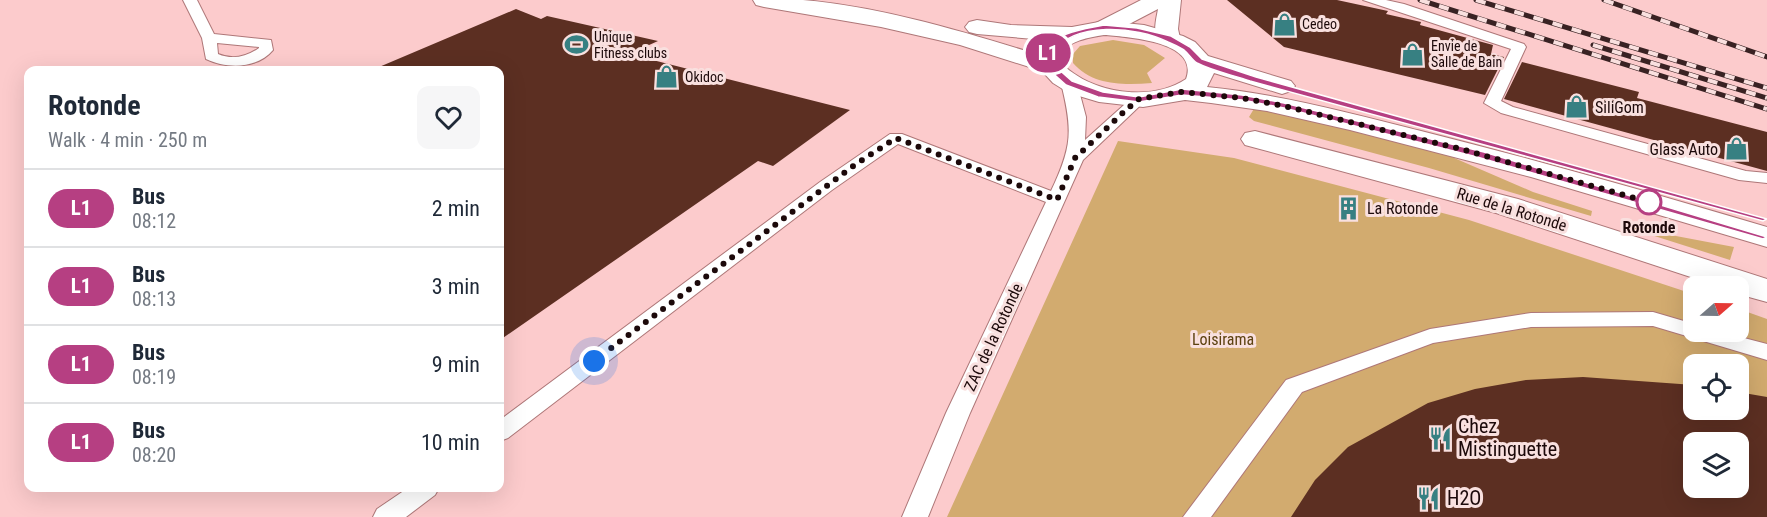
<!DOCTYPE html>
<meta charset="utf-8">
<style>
body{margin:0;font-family:"Roboto Condensed",sans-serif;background:#f6f6f7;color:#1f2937;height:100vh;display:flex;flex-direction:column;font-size:22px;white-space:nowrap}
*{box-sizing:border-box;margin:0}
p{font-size:20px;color:#747a83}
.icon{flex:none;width:33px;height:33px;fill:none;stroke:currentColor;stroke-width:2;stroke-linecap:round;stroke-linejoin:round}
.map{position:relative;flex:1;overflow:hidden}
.drawer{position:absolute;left:24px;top:66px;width:480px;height:426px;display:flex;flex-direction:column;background:#fff;border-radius:12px;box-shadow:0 6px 24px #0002}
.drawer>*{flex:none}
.badge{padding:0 12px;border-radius:20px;font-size:21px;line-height:39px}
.needle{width:39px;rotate:70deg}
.tools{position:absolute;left:1683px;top:276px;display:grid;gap:12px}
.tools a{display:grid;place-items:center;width:66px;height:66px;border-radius:12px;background:#fff;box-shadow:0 6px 24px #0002;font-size:30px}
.you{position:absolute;width:30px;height:30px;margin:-15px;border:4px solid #fff;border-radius:50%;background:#1a73e8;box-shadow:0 0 0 9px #1a73e833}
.map>.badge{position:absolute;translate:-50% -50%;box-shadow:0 0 0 3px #fff}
.round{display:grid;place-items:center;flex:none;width:63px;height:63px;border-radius:12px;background:#f6f6f7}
.summary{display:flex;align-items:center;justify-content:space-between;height:102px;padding:0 24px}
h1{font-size:28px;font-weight:700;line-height:45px}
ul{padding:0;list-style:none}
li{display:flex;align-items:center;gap:18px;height:78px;padding:0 24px;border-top:2px solid #e0e1e3}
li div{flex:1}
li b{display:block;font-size:22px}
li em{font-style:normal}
li .badge{min-width:66px;font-weight:700;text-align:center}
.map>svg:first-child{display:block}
.green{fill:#d2ab6f;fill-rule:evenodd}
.building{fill:#5c2f22;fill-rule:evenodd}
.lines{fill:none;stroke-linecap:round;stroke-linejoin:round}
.service-casing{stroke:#ae7778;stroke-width:2}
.minor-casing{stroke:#ae7778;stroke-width:2}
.primary-casing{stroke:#ae7778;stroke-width:2}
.service{fill:#fff;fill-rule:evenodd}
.minor{fill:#fff;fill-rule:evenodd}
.primary{fill:#fff;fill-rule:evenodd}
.rail-casing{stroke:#392223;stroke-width:5}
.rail{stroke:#f9e0df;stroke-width:4;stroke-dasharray:10;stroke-linecap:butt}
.line{fill:#b63f82;stroke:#fff;stroke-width:1.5}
.walk{stroke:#1c090a;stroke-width:6;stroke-dasharray:0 10.8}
.stop-dot{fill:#fff;stroke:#b63f82;stroke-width:3}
.labels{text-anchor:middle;stroke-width:6;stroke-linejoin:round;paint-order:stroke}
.far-poi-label{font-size:14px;fill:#1c090a;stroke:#f9e0df;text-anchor:start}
.poi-label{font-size:16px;fill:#1c090a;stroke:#f9e0df;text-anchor:start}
.street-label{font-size:16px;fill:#1c090a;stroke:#f9e0df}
.stop-label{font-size:16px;font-weight:bold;fill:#1c090a;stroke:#f9e0df}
.park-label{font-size:16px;fill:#5c4110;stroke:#f9e0df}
.near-poi-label{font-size:20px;fill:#1c090a;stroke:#f9e0df;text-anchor:start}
</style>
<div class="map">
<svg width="1767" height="517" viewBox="0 0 1767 517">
<rect width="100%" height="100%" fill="#fccbcc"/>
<g class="green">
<path d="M1113,40L1144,45L1165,58L1147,73L1152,83C1124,85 1093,86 1073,63V54L1080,46Z"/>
<path d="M1255,107L1438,151L1533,192L1592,211L1591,216L1429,168L1254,121L1249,117Z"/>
<path d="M1118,141L1234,158L1469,220L1693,294L1694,332H1738L1739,309L1767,319V517H947ZM1694,364H1738V410H1694ZM1694,442H1738V488H1694Z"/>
<path d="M1625,221L1676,236L1734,247L1730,260L1623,226Z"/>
</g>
<g class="building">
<path d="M1227,0H1337L1388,11L1386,14L1421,22L1420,25L1493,45L1491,54L1504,57L1485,95L1284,47Z"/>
<path d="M516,9L541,19L547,16L658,41L629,54L850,110L773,166L758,161L500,340V70H372Z"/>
<path d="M1522,62L1639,92L1637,98L1767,132V171L1504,99Z"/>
<path d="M1583,377L1694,385V410H1738V392L1767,397V517H1291L1315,480L1348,447L1428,403L1475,389L1526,380ZM1694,442H1738V488H1694Z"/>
</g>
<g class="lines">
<defs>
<g id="service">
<path d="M183,0H197L214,34L271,40L273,50C257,69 227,69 206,59L202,38ZM217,43L259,47V48C246,57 232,60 218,54Z"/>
<path d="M1363,0H1386L1404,4L1524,44L1526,47L1501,101L1513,107L1746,171L1767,173V183L1739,180L1501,113L1484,103L1511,49Z"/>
<path d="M1069,78L1077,83L1086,117L1085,140L1134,96L1139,94L1147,99L1083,160L970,413L928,517H902L946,413L1046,202L898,144L832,190L508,438L500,441V420L820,182L890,134H902L1051,191C1072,147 1073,131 1061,83Z"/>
<path d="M1653,312L1694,324V332H1721L1767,344V360L1653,326L1531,327L1433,343L1302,392L1211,517H1183L1286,380L1430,329L1531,313Z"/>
<path d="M408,488H439L435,495L406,517H373L377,509Z"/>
</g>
<g id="minor">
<path d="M1141,0H1181L1178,29L1180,38L1176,43H1160C1152,32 1156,21 1158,9L1112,33H1096L1092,28L1096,23Z"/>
<path d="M1255,131L1518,199L1767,279V302L1738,294V286H1718L1496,213L1245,145L1241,139L1245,133Z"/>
</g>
<path id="primary" d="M753,0C770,0 787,0 803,0C882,7 961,31 1036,54L1046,40L977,34L969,32L965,27L969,22L977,20L1011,25L1072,27L1104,21L1144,25L1183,36L1195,42L1208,56L1291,81L1295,86L1291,91L1282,94L1214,73L1207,87C1279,94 1350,113 1421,131C1537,160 1652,193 1767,227V247L1531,177L1350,130L1267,111L1211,103L1185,100L1143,107L1099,102L1069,93L1053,83L1042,71L960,45L881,27L764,7L756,5ZM1104,35C1127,37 1200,41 1186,79C1151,102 1093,94 1062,64L1060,53C1072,40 1087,38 1104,35Z"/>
</defs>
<use href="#service" class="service-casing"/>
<use href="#minor" class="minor-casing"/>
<use href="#primary" class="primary-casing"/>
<use href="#service" class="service"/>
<use href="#minor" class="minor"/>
<use href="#primary" class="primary"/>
<defs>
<g id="rail">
<path d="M1420,0L1767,109"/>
<path d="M1476,0L1767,88"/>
<path d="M1604,0L1767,57"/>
<path d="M1593,45L1767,98"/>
</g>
</defs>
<use href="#rail" class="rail-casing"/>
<use href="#rail" class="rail"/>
</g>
<path class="line" d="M1104,25L1137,28L1171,36L1190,47L1202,59L1256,77L1767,219L1763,221L1250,81C1233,75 1212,71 1197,63C1192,60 1189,54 1184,50C1179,47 1173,44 1168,42C1136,26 1074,21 1052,53L1054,65L1072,81L1103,92L1139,97L1182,89L1242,95L1284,103L1484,152L1767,237L1763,239L1477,157L1284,108L1242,100L1182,95L1139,102L1098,97L1066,85L1047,68L1043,53C1059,31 1079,30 1104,25Z"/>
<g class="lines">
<path class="walk" d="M594,361L856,164L896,138L1057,200L1075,158L1127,109L1139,99L1182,92L1242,98L1284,106L1461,149L1649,202"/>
</g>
<defs>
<symbol id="shop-bare" viewBox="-9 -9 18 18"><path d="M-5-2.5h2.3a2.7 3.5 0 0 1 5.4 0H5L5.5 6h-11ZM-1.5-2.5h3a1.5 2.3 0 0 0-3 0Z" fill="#378082" stroke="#f9e0df" stroke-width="2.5" paint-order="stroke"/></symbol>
<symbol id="stadium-bare" viewBox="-9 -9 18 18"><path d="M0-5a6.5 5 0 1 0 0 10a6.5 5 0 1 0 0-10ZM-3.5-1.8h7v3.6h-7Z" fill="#378082" stroke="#f9e0df" stroke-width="2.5" paint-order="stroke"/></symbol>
<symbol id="building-bare" viewBox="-9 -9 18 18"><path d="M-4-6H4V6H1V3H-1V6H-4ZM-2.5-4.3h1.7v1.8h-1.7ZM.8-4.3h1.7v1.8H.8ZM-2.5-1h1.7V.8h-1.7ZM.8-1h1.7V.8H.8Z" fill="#378082" stroke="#f9e0df" stroke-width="2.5" paint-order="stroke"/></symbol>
<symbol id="restaurant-bare" viewBox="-9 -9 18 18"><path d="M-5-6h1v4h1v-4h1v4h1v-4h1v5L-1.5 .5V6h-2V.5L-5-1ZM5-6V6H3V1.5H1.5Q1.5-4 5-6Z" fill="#378082" stroke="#f9e0df" stroke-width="2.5" paint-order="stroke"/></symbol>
</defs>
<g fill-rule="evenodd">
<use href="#shop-bare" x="1268" y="8" width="33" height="33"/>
<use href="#stadium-bare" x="560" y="28" width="33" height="33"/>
<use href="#shop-bare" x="1396" y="38" width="33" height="33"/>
<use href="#shop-bare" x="650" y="60" width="33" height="33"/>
<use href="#shop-bare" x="1560" y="90" width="33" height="33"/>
<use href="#shop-bare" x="1720" y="132" width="33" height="33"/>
<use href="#building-bare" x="1332" y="192" width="33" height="33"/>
<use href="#restaurant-bare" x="1424" y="422" width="33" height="33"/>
<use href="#restaurant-bare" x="1412" y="482" width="33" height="33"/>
</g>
<circle class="stop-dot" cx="1649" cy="202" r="12"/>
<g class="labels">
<g class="far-poi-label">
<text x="1302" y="29">Cedeo</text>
<text x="594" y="42">Unique<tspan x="594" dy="16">Fitness clubs</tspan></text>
<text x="1431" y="51">Envie de<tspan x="1431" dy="16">Salle de Bain</tspan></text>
<text x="685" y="82">Okidoc</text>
</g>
<g class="poi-label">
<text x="1595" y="113">SiliGom</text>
<text x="1718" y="155" text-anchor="end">Glass Auto</text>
<text x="1367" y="214">La Rotonde</text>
</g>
<g class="street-label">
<text transform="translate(1512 209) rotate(17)" y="6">Rue de la Rotonde</text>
<text transform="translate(993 337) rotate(-65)" y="6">ZAC de la Rotonde</text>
</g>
<g class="stop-label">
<text x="1649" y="233">Rotonde</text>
</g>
<g class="park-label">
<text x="1223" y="345">Loisirama</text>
</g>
<g class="near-poi-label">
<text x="1458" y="433">Chez<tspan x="1458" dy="23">Mistinguette</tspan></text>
<text x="1447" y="505">H2O</text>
</g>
</g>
</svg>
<div class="tools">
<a><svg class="needle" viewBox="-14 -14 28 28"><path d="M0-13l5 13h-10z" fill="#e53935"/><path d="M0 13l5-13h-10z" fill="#747a83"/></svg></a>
<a><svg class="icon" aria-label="locate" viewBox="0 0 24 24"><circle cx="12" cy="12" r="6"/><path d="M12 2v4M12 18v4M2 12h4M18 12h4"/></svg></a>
<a><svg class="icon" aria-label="layers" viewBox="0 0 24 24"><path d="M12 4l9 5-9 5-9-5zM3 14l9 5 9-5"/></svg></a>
</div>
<div class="you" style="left:594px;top:361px"></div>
<b class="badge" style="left:1048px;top:53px;background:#b63f82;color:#fff">L1</b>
<section class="drawer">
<div class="summary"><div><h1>Rotonde</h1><p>Walk · 4 min · 250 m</p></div><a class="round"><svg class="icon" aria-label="heart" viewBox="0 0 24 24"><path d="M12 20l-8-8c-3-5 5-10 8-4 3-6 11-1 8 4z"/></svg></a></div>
<ul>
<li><span class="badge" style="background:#b63f82;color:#fff">L1</span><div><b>Bus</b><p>08:12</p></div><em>2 min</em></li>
<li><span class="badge" style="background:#b63f82;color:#fff">L1</span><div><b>Bus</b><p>08:13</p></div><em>3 min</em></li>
<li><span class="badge" style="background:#b63f82;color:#fff">L1</span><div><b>Bus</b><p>08:19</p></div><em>9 min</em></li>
<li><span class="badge" style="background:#b63f82;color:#fff">L1</span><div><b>Bus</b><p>08:20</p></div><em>10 min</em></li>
</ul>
</section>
</div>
